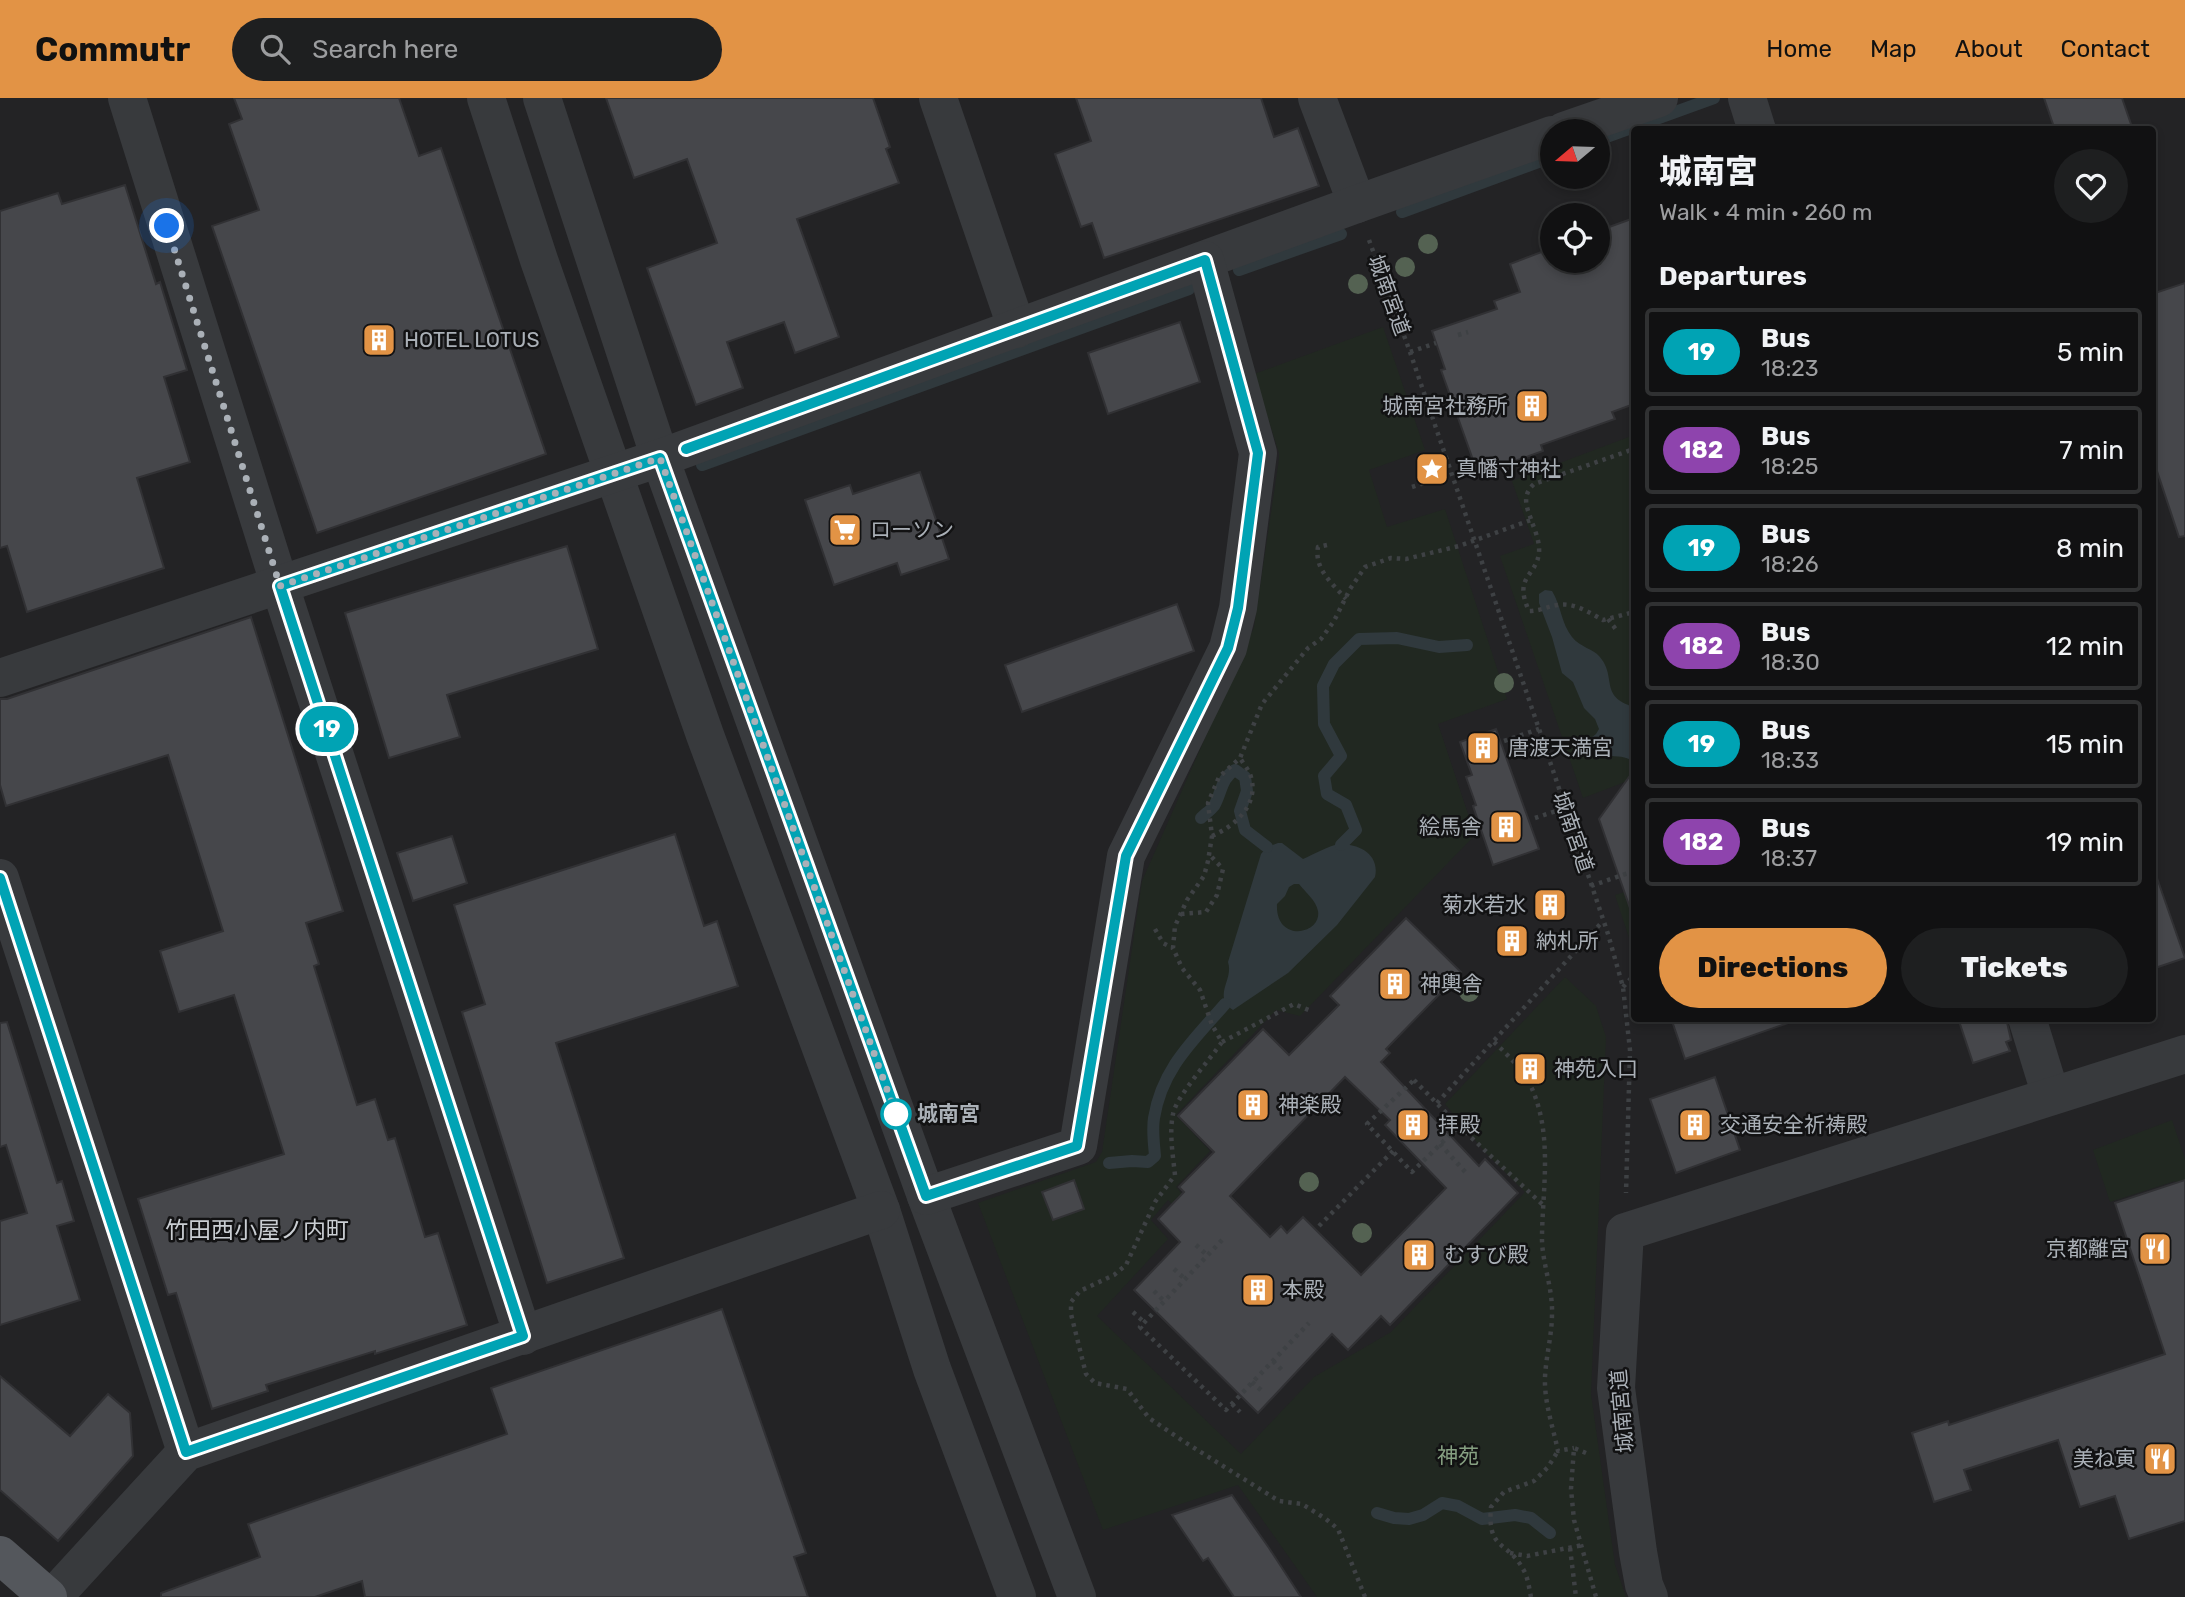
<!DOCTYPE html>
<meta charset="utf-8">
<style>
body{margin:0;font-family:Rubik,"Noto Sans JP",sans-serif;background:#1e1f20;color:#f1f3f6;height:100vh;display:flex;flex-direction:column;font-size:26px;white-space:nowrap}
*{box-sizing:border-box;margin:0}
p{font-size:23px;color:#9c9d9f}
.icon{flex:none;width:38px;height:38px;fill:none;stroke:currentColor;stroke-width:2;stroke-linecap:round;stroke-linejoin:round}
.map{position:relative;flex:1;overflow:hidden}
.panel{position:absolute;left:1631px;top:28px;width:525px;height:896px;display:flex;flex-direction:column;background:#111112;border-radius:7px;box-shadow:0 4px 10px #0003,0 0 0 2px #303132}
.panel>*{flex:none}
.badge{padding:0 14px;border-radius:23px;font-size:24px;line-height:46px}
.needle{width:46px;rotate:251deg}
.tools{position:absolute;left:1540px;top:21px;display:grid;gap:14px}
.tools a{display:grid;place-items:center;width:70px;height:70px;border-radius:50%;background:#111112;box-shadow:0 4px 10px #0003,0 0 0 2px #303132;font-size:35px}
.you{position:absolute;width:35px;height:35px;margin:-18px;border:5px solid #fff;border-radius:50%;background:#1a73e8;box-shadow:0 0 0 10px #1a73e833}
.map>.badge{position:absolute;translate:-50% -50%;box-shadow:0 0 0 4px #fff}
h2{padding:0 28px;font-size:26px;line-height:63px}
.round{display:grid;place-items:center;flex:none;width:74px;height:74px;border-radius:37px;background:#1e1f20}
.headline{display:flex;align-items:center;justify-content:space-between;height:119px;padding:0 28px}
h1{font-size:33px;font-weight:800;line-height:52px}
.button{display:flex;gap:14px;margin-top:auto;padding:14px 28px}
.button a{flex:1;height:80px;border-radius:42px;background:#e29345;color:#111;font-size:28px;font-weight:800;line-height:80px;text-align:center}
.button a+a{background:#1e1f20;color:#f1f3f6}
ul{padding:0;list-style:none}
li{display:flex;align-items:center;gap:21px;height:88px;margin:0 14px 10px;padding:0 14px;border:4px solid #303132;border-radius:7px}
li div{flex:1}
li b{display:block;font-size:26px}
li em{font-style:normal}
li .badge{min-width:77px;font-weight:700;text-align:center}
header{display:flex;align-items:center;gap:42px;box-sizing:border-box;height:98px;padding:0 35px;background:#e29345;color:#111}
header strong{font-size:33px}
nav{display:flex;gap:38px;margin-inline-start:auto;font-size:24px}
.search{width:490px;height:63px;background:#1e1f20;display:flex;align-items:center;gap:18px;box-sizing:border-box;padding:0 24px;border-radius:38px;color:#9c9d9f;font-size:26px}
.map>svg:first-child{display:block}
.built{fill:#232325;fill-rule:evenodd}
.green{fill:#212821}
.water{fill:#30393d;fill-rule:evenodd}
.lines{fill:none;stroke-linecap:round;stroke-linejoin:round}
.stream{stroke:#30393d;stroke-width:12}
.building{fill:#46474b;stroke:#313134;stroke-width:2;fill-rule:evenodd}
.path{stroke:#3e4144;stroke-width:4.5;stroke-dasharray:3.5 5;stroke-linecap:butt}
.minor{stroke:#383a3d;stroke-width:38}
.major{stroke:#54575c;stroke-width:38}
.tree{fill:#546252}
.line-casing{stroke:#fff;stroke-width:16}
.line{stroke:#00a3b4;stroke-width:10}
.walk{stroke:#aab0b7;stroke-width:7;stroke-dasharray:0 12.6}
.stop-dot{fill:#fff;stroke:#00a3b4;stroke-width:3.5}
.labels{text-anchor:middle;stroke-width:5;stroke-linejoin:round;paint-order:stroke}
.street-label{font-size:21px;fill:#aab0b7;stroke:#121213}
.poi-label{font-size:21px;fill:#aab0b7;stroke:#121213;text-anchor:start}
.stop-label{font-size:21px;font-weight:bold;fill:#aab0b7;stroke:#121213;text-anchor:start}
.park-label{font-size:21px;fill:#86a082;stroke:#121213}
.neighbourhood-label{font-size:23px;fill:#caced3;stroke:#121213}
</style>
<header>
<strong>Commutr</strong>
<div class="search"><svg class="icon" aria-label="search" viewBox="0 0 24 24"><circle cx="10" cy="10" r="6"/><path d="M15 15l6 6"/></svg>Search here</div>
<nav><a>Home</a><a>Map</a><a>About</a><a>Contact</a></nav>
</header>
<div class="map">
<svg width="2185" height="1499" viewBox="0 0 2185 1499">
<rect width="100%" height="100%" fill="#171718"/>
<path class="built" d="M0,0H2185V1499H0ZM1634,32H2152V920H1634ZM1552,33H1598V79H1552ZM1552,117H1598V163H1552Z"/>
<g class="green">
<path d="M1383,229L1425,352L1369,372L1387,429L1445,411L1507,601L1438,626L1475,737L1300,918L1276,912L1176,1017L1210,1053L1176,1089L1195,1110L1186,1119L1168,1102L1151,1122L1168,1141L1097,1218L1241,1356L1314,1279L1391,1234L1525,1094L1485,1054L1445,1006L1565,879L1596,908L1606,939L1591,1296L1615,1467L1626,1499H1317L1238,1387L1103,1432L978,1105L1096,1064L1102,1054L1142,783L1254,529L1279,361V355L1254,276Z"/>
<path d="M1634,337V684L1633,681L1583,700L1500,458L1534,446L1512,383Z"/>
<path d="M1634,791V855L1615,797Z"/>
<path d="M2172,1022L2185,1061V1112L2175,1083L2110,1104L2093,1052Z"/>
</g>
<g class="water">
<path d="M1545,492L1552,493C1561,507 1561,525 1572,539C1580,549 1593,551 1599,558C1618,579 1598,598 1634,609V664C1618,651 1596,669 1591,640L1596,636L1599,631L1595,621L1584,610L1573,584L1562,575L1552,539L1539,505V496Z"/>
<path d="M1278,745H1282L1303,761C1313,757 1329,747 1340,746C1360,746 1380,757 1375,779L1337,827L1288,875L1233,912C1212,898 1234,882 1228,864L1261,756L1267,749ZM1294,786H1299C1305,794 1316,802 1318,813C1322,837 1275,845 1277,806L1285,798L1289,789Z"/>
</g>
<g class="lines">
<g class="stream">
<path d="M1598,42L1714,0"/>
<path d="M1402,114L1552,59"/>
<path d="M1239,172L1341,136"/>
<path d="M702,367L1189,191"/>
<path d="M1201,720C1205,716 1211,712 1214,708C1222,694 1221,680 1235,672L1245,679L1247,693L1240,713L1245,732L1267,749"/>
<path d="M1341,747L1356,732L1346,707L1327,696L1324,678L1341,658L1324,626L1323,588L1334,566L1359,541L1397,540L1439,549L1467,547"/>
<path d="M1109,1065L1132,1063L1148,1064L1155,1058C1154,1046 1152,1032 1154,1020C1162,970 1194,942 1225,906"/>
<path d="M1377,1415L1394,1420L1409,1421L1423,1417L1442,1405L1458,1408L1482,1421L1515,1417L1531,1420L1550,1435"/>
</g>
</g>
<g class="building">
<path d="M234,0H399L419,58L441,50L546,356L317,435L212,128L259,112L229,26L242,21Z"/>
<path d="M606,0H873L890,49L886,51L899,85L797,121L839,239L795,255L784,224L727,244L743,290L696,307L647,170L717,145L687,61L634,80Z"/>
<path d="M1076,0H1261L1274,39L1298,30L1319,88L1104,160L1092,125L1081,129L1055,56L1091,43Z"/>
<path d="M2044,0H2122L2133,32H2055Z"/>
<path d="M125,87L156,186L160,184L187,272L164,279L190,364L137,380L164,470L27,514L7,448L0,450V113L58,95L62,106Z"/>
<path d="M1634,120V306L1612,314L1615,321L1541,347L1543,353L1478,376L1441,272L1445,271L1432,233L1497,211L1494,203L1520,194L1510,166L1552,150V163H1598V133Z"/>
<path d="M2185,185V438L2179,439L2152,358V196Z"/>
<path d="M1180,224L1200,284L1108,316L1088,255Z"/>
<path d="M920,374L949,461L901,477L897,465L834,487L805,402L850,387L853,396Z"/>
<path d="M567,448L598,551L447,597L460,639L389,660L345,515Z"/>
<path d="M1177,506L1194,553L1022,614L1005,567Z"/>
<path d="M251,519L343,813L306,825L319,866L314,868L357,1007L375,1001L388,1042L395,1040L425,1139L438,1135L467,1227L375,1256V1253L266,1287L268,1293L212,1311L176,1195L168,1197L138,1101L284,1056L234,897L179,914L160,853L223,833L168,657L6,708L0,687V601H7Z"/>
<path d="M1496,631L1539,751L1493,767L1473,708L1476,707L1466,679L1472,677L1460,644Z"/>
<path d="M1634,672V809L1630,810L1599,721Z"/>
<path d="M675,736L704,828L717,823L738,888L556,945L624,1160L547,1185L462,914L485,906L454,807Z"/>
<path d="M452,738L467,785L413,803L397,755Z"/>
<path d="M2157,780L2185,860L2152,871V781Z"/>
<path d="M1406,820L1461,874L1386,951L1390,955L1381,964L1479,1068L1485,1061L1518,1095L1390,1227L1381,1218L1348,1252L1332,1236L1258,1315L1134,1192L1180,1144L1158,1121L1184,1094L1179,1089L1214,1054L1178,1018L1263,931L1289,957L1339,907L1330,898ZM1345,979L1390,1022L1385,1027L1446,1090L1361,1177L1303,1119L1287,1135L1281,1128L1270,1139L1230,1098Z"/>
<path d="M1671,920H1788V925L1685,961Z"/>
<path d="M1958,920H2006L2011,942L2006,944L2010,953L1973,965Z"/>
<path d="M7,924L57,1085L62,1083L74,1123L57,1128L80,1202L0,1227V1123L27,1115L6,1047L0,1049V925Z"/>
<path d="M1715,979L1740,1052L1676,1075L1650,1001Z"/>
<path d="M1074,1082L1084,1111L1053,1122L1042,1094Z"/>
<path d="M2185,1082V1423L2129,1441L2115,1398L2080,1409L2058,1342L1964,1372L1971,1392L1934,1404L1912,1335L1948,1323L1949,1327L2165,1256L2115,1105Z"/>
<path d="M722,1211L806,1455L794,1459L808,1499H365L362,1483L315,1499H161V1495L260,1459L248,1426L507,1336L491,1290Z"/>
<path d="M0,1278L70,1338L108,1296L130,1315L133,1358L58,1443L0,1392Z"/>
<path d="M1232,1397L1269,1450L1301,1499H1234L1208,1460L1203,1463L1172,1417Z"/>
</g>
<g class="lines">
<g class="path">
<path d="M1369,142L1410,254L1539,631L1608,836L1623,889L1630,952L1626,1095"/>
<path d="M1458,237L1468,234"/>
<path d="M1410,254L1436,245"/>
<path d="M1412,389L1451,376"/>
<path d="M1531,421C1526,408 1522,397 1534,386L1634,351"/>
<path d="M1327,447L1318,449C1314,471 1332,485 1346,501"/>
<path d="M1608,521L1618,534"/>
<path d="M1504,643L1539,631"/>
<path d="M1535,720L1565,710"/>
<path d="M1212,738C1235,728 1259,707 1251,679C1249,672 1243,665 1240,660"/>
<path d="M1591,788L1631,774"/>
<path d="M1181,816L1206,814L1217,797L1223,771L1209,756"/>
<path d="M1155,831L1163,845L1173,850"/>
<path d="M1623,889L1634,877"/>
<path d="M1222,944L1294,906L1311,913"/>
<path d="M1494,944C1509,958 1525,974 1533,993C1552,1039 1543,1089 1542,1136C1541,1163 1553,1189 1552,1216C1552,1237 1546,1258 1545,1279C1544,1304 1553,1329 1558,1353L1574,1350"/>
<path d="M1414,982L1459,1028L1412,1074L1367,1026Z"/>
<path d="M1437,1005L1603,823"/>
<path d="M1459,1028L1544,1108"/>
<path d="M1440,1046L1467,1076"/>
<path d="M1319,1128L1393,1053"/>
<path d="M1222,1142L1140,1229L1226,1312L1309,1225"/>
<path d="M1196,1147L1208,1158"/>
<path d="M1174,1171L1185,1181"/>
<path d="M1154,1193L1164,1203"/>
<path d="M1133,1214L1144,1224"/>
<path d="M1273,1263L1282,1272"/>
<path d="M1252,1284L1262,1293"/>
<path d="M1232,1306L1240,1314"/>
<path d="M1586,1355L1574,1350L1571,1391L1574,1422L1596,1499"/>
<path d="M1570,1450L1576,1499"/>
<path d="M1510,1455L1527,1458L1583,1447"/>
<path d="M1365,1499L1338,1431L1326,1421L1302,1406L1279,1403L1183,1343L1149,1320L1127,1291L1095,1285L1086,1276L1071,1216V1204L1080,1193L1114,1177L1126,1167L1155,1104L1175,1077C1173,1058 1169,1035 1173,1016C1176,999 1211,960 1222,944L1212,927L1200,892L1182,870L1173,850L1175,828L1187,802L1204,778L1208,763L1212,738L1208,705L1219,679L1240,660L1262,606L1308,550L1321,541L1334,523L1350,491L1365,469L1391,460L1406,461L1459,448L1531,422C1535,432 1540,444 1539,455C1536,479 1513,478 1529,513C1541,513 1548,508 1558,507C1574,504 1590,515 1603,522L1634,514"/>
<path d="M1531,1499C1529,1490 1528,1479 1523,1471C1507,1442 1487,1453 1491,1409L1504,1394L1534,1383L1548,1369L1558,1353"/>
</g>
<g class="minor">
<path d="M127,0L280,488L523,1238"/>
<path d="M486,0L539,162L705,637L881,1112L932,1271L1017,1499"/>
<path d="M542,0L660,360L926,1098L1077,1499"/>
<path d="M938,0L1017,231"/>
<path d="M1317,0L1357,106"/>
<path d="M1747,0L1757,32"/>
<path d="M1564,33L1659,0"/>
<path d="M0,580L660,360L1357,106L1552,37"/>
<path d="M0,780L186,1354"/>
<path d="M2027,920L2051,998"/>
<path d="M926,1098L1078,1048L1126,758L1228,550L1238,510L1258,355L1205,162"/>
<path d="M53,1499L186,1354L881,1112"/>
<path d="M1649,1499L1644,1487L1638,1454L1616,1290L1625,1134L2185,956"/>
</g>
<path class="major" d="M0,1457L48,1499"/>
</g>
<g class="tree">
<circle cx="1428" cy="146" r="10"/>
<circle cx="1405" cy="169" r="10"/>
<circle cx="1358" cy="186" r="10"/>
<circle cx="1504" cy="585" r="10"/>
<circle cx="1469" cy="894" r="10"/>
<circle cx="1309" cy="1084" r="10"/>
<circle cx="1362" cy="1135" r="10"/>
</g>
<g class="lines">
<defs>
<path id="line" d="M0,780L186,1354L523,1238L280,488L660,360L926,1098L1077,1048L1126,758L1228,550L1238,510L1258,355L1205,162L686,351"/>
</defs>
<use href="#line" class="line-casing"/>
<use href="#line" class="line"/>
<path class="walk" d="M167,128L280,488L660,360L898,1022L896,1016"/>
</g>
<defs>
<symbol id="building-square" viewBox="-11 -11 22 22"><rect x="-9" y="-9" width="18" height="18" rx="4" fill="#e29345" stroke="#121213"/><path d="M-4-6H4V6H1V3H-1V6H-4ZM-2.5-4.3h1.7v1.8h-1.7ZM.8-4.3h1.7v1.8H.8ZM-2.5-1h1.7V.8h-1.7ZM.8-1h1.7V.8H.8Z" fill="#fff"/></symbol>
<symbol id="sight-square" viewBox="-11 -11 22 22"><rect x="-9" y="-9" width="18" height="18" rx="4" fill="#e29345" stroke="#121213"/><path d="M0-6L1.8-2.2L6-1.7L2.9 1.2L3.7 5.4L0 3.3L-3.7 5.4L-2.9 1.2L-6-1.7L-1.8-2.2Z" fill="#fff"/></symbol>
<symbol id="supermarket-square" viewBox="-11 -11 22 22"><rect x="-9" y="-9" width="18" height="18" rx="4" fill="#e29345" stroke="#121213"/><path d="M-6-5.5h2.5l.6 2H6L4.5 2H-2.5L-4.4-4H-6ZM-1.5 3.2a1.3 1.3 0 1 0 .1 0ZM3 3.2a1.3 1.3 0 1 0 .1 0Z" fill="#fff"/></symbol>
<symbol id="restaurant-square" viewBox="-11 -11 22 22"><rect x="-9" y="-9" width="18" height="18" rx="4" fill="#e29345" stroke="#121213"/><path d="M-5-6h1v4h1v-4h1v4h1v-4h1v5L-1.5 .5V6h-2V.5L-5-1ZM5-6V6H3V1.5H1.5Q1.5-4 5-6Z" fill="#fff"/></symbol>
</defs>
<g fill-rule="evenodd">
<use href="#building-square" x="360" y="223" width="38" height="38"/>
<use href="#building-square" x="1513" y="289" width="38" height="38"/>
<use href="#sight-square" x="1413" y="352" width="38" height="38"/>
<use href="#supermarket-square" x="826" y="413" width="38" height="38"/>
<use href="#building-square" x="1464" y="631" width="38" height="38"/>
<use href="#building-square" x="1487" y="710" width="38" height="38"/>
<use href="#building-square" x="1531" y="788" width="38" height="38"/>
<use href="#building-square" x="1493" y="824" width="38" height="38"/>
<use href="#building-square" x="1376" y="867" width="38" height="38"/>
<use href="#building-square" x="1511" y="952" width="38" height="38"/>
<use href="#building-square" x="1234" y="988" width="38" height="38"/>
<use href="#building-square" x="1394" y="1008" width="38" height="38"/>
<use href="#building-square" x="1676" y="1008" width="38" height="38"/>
<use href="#restaurant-square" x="2136" y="1132" width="38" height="38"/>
<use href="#building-square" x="1400" y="1138" width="38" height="38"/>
<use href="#building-square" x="1239" y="1173" width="38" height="38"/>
<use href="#restaurant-square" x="2141" y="1342" width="38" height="38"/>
</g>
<circle class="stop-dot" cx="896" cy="1016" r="14"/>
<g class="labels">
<g class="street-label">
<text transform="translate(1389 197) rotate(70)" y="7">城南宮道</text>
<text transform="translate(1573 734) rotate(71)" y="7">城南宮道</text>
<text transform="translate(1622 1313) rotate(-95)" y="7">城南宮道</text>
</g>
<g class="poi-label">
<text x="404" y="249">HOTEL LOTUS</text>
<text x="1508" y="315" text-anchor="end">城南宮社務所</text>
<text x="1456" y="378">真幡寸神社</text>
<text x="870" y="439">ローソン</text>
<text x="1508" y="657">唐渡天満宮</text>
<text x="1482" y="736" text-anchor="end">絵馬舎</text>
<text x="1526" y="814" text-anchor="end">菊水若水</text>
<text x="1536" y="850">納札所</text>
<text x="1420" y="893">神輿舎</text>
<text x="1554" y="978">神苑入口</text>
<text x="1278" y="1014">神楽殿</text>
<text x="1438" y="1034">拝殿</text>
<text x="1720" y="1034">交通安全祈祷殿</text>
<text x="2130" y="1158" text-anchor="end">京都離宮</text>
<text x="1444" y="1164">むすび殿</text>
<text x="1282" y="1199">本殿</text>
<text x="2136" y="1368" text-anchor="end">美ね寅</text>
</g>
<g class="stop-label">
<text x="917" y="1023">城南宮</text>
</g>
<g class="park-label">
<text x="1458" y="1365">神苑</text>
</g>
<g class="neighbourhood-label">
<text x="257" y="1140">竹田西小屋ノ内町</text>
</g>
</g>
</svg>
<div class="tools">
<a><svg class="needle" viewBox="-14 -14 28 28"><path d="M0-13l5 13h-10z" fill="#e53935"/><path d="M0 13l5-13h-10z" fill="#9c9d9f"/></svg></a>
<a><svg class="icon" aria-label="locate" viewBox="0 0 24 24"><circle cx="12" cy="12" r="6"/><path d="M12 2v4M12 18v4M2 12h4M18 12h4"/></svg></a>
</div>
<div class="you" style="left:167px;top:128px"></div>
<b class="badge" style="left:327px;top:631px;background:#00a3b4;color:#fff">19</b>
<section class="panel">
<div class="headline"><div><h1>城南宮</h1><p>Walk · 4 min · 260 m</p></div><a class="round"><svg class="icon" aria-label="heart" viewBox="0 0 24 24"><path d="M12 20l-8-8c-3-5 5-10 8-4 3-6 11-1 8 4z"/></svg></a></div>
<h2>Departures</h2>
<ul>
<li><span class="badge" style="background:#00a3b4;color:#fff">19</span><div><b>Bus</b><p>18:23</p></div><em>5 min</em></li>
<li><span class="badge" style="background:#8e44ad;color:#fff">182</span><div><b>Bus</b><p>18:25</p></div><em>7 min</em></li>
<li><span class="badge" style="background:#00a3b4;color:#fff">19</span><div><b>Bus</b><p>18:26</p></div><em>8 min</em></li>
<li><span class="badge" style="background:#8e44ad;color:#fff">182</span><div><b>Bus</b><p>18:30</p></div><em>12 min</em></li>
<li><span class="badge" style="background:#00a3b4;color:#fff">19</span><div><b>Bus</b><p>18:33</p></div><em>15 min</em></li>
<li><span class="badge" style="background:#8e44ad;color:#fff">182</span><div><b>Bus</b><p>18:37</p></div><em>19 min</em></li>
</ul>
<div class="button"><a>Directions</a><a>Tickets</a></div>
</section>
</div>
